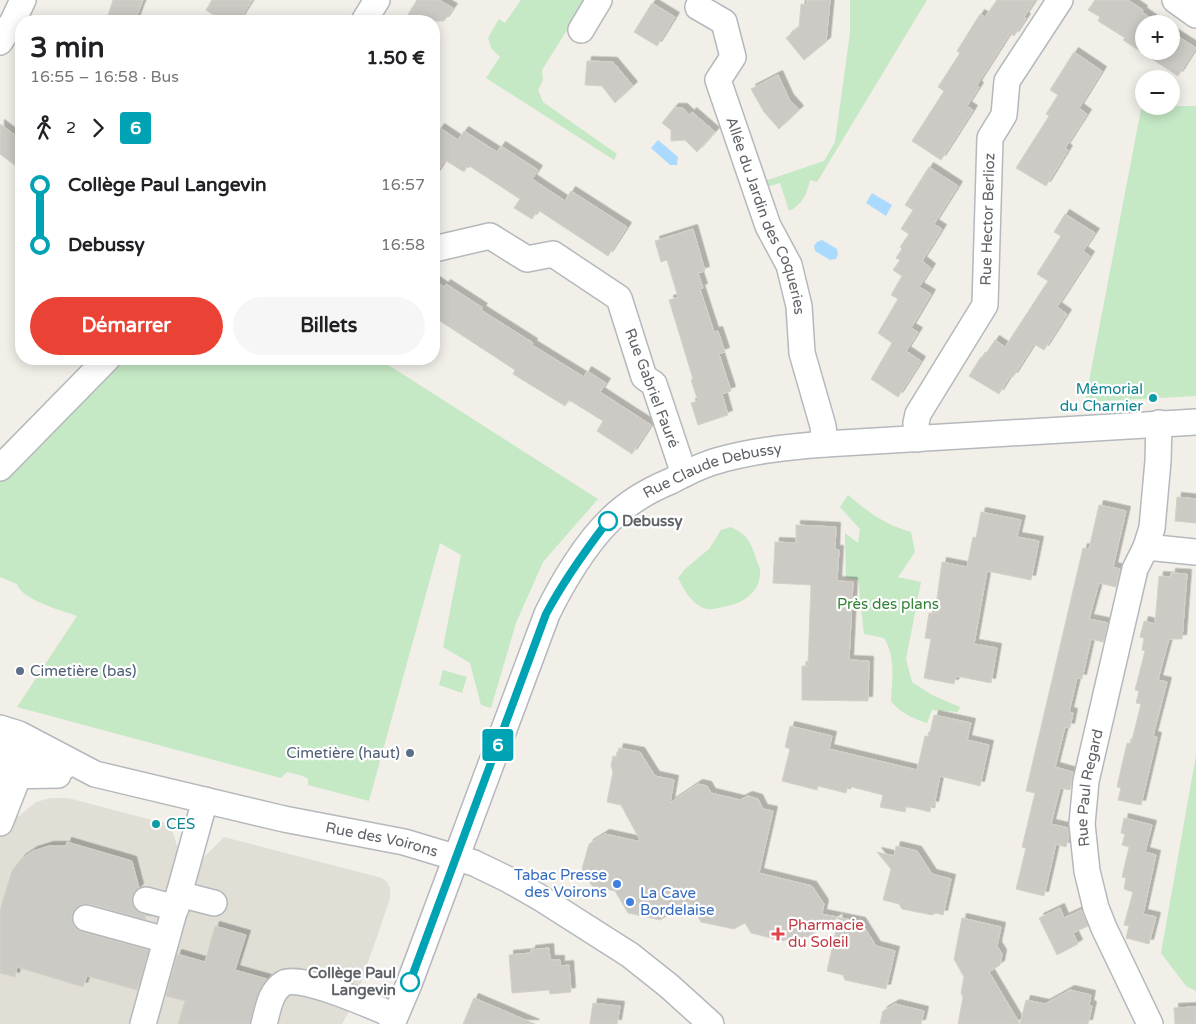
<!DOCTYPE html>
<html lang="fr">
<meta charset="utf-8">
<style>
body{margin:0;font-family:"Varela Round",sans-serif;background:#f6f6f6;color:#202124;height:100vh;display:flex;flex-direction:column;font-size:19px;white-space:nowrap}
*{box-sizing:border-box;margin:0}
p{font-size:16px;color:#757577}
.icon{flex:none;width:28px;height:28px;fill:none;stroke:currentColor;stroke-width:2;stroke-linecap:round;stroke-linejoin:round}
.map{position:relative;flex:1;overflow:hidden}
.panel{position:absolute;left:15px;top:15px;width:425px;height:350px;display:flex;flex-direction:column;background:#fff;border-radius:20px;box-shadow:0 2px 12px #0003}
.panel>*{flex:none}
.badge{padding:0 10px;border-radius:4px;font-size:18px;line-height:32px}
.fabs{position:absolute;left:1135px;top:15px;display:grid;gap:10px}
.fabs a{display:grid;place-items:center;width:45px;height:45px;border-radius:50%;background:#fff;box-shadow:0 2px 12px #0003;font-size:25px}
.map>.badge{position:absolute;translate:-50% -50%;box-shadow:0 0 0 2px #fff}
.legs{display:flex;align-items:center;gap:8px;height:55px;padding:0 15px;font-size:16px}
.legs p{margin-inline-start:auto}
.overview{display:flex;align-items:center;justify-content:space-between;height:85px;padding:0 15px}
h1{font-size:28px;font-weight:700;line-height:38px}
.button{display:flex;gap:10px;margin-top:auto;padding:10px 15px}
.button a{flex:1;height:58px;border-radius:30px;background:#ea4335;color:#fff;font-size:20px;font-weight:700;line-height:58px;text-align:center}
.button a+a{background:#f6f6f6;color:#202124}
ul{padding:0 15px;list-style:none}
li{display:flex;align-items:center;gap:18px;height:60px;font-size:19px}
li i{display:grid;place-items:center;width:8px;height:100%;margin:0 6px;background:currentColor}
li i::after{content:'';width:12px;height:12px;margin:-6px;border:4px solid;border-radius:50%;background:#fff}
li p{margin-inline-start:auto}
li:first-child i{background:linear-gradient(#0000 50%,currentColor 0)}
li:last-child i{background:linear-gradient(currentColor 50%,#0000 0)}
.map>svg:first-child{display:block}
.education{fill:#e1ded6}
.green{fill:#c5e8c5}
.water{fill:#aadaff}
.building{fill:#cccac5;stroke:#d6d1c6;filter:url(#shadow)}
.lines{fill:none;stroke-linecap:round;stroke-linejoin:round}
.minor-casing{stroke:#b5b8bc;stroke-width:28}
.minor{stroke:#fff;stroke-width:25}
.line-1-casing{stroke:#fff;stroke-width:11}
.line-1{stroke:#00a3b4;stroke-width:8}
.culture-dot{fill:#0f9aa8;stroke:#fff;stroke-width:2}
.stop-1-dot{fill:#fff;stroke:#00a3b4;stroke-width:2.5}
.service-dot{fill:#5c6f8a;stroke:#fff;stroke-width:2}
.shop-dot{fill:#3f7fe0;stroke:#fff;stroke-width:2}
.health-dot{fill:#e0444e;stroke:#fff;stroke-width:2}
.labels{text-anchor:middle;stroke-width:4.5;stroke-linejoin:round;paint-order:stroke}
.street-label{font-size:15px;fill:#5f6368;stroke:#fff}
.culture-label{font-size:15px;fill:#0d838f;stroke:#fff;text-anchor:end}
.stop-label{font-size:15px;font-weight:bold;fill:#5f6368;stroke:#fff;text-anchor:start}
.park-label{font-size:15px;fill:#348238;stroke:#fff}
.service-label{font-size:15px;fill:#4e5e75;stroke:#fff;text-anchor:start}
.shop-label{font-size:15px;fill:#366cbe;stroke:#fff;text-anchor:end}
.health-label{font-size:15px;fill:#be3a42;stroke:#fff;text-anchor:start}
</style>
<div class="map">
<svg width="1196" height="1024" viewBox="0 0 1196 1024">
<defs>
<filter id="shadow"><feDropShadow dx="4.5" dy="-4.5" stdDeviation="0" flood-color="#0004"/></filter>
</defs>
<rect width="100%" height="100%" fill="#f1efe8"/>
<path class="education" d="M50,798H68L152,820L151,825L160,827L162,822L170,824L183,864L194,867L224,837L382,878L387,882L390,888V899L354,1003L342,1024H0V811L19,816L36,802Z"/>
<g class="green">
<path d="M521,0H586L542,70L543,80L538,90L543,102L617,154L614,160L486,78L500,57L491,48L488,38L499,19L505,23Z"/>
<path d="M850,0H927L817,182L810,180C807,194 802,205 789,211L780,183L767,187L765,181L824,161L835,142L850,33Z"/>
<path d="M1142,104H1144V106H1196V396L1085,402Z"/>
<path d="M124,359H379L598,499L543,562L516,623L491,708L481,705L470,663L443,647L461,555L440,543L369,801L308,785V779C303,775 294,774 287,772L281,778L17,707L77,616C63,611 20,599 17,584L0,577V482Z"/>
<path d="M848,495C869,513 884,524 911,532L915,552L898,577L921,582L906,659L912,682L932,695L960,707L958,712L932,710L927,723C913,718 901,714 891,701C892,679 896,658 884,638L864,634L858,580L846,578L845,533L858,543L860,529L840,507Z"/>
<path d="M731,527C746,535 749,538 755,555C756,560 759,565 760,570C762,592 741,605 722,607C718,608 711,610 707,609C692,605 685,591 678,578L685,569L709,549L721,530Z"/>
<path d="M443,670L467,677L462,693L439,685Z"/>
<path d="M1196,755V991L1186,986L1161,953Z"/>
</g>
<g class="water">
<path d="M658,140L678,157L677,165H670L651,148Z"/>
<path d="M872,193L892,205L886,216L866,203Z"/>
<path d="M822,240L837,249L838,255L836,259L830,260L815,251L814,246L817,242Z"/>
</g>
<g class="building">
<path d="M113,0H143L135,21H106Z"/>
<path d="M212,0H252L239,21H223L206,10Z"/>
<path d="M417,0H439L453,8L444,21H404Z"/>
<path d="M807,0H830L826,42L804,60L786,38L799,27L801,4L807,5Z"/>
<path d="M997,0H1035L1024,17L1026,18L1014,36L1010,33L977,85L979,87L967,106L973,110L941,160L912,141L944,91L938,87L960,53L957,51L980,14L985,17Z"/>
<path d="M1095,0H1128L1143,10L1142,12L1159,24H1144V51H1171V32L1196,48L1178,76L1123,40L1125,38L1098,21L1100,17L1088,10Z"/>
<path d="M652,3L675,17L657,46L634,32Z"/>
<path d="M1074,52L1102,71L1079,108L1087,114L1065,148L1068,150L1046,186L1016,168L1049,116L1046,114L1058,95L1050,90Z"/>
<path d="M587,61L613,62L633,86L615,103L602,86L585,85Z"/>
<path d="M778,75L789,99L799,110L779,129L764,112L751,89Z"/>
<path d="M674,108H683L690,115L692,112L715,132L697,152L685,140L671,141V130L662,123Z"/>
<path d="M0,124L21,140V170L0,154Z"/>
<path d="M440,128L458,140L464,131L497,152L501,146L538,170L532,179L565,201L571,191L627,227L608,256L538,210L532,219L514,208L520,199L468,165L464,172L445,160L434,177V137Z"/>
<path d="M929,167L958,186L934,224L942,229L922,261L931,268L919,287L931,294L911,328L918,332L906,351L921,361L898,397L871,379L892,343L878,333L898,299L891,295L902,276L893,270L900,260L896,258L902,249L900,247L909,234L901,229L913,210L905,205Z"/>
<path d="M1065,214L1095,233L1083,251L1090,256L1057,307L1067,314L1044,350L1034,344L1013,377L1010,376L999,394L969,376L981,357L983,358L995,340L1005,347L1048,281L1037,274L1061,236L1054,232Z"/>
<path d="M693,229L705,271L698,273L703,288L700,289L714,332L718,331L725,352L719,354L731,391L722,394L728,415L698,425L691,403L698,401L691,380L693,379L669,300L678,297L667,260L661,262L655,241Z"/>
<path d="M434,280L444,287L446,284L483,308L481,310L533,343L532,345L584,377L587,371L606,383L600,392L651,425L632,454L597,431L603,421L569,400L565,406L513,374L515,370L434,317Z"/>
<path d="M1177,497L1196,499V523L1175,521Z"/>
<path d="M1099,505L1126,511L1113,567L1120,569L1116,587L1099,583L1089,619L1108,623L1103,642L1091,639L1082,679L1077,678L1069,712L1073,713L1070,728L1065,727L1055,767L1073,772L1070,790L1060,788L1051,824L1068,828L1069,836L1066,847L1056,844L1044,896L1016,889L1026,848L1022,847L1035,793L1026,791L1083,548L1089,549Z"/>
<path d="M981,512L1021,520L1017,537L1039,541L1031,580L987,571L974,644L997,648L991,683L956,676L954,684L924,678L931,639L925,638L929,613H935L942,562L967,567L973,537L976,538Z"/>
<path d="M796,525L836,527L835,550H839L837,581L853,582L849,660L869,661L868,701L802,700V666H808L811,585L773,583L775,542L796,543Z"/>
<path d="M1171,573L1187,574L1182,639H1169L1158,680L1167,682L1153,736L1157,737L1141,805L1118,800L1121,788L1117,787L1127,743L1131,744L1141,704L1136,703L1139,691L1135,690L1145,651L1142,650L1144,638L1140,637L1144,621L1155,624L1159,576L1171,577Z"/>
<path d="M934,715L971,723L967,740L989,745L980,786L940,776L934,806L931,805L930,812L906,806L905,812L880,807L883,795L848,786L846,793L818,786L817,790L782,781L790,749L785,747L790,726L832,736L829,749L917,770L925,736L929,737Z"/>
<path d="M619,748L640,752L655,776L674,780L670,803L698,784L707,786L711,793L740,800L748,796L758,799L763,809L773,811L759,873L812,886L824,904L822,914L861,922L876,946L895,951L886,989L845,980L843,975L827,971L839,917L801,941L789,938L783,941L751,933L745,923L734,929L701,922L694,908L685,913L676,911L660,920L628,913L615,891L592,886L582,869L589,844L605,834L641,842L621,805L607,802L613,772L611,766L613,756L617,757Z"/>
<path d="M1124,818L1152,825L1145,852L1156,855L1143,914L1156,917L1149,944L1126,938L1129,926L1124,925L1133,892L1124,889L1126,878L1122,877L1129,847L1122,845L1125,834L1121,833Z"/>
<path d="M67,842L132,861L139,888L132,896V903L136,910L145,915L146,920L90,904H83L76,908L72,914V921L75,928L82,932L149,950L137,990L87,976L83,987L17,967L15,977L0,973V910L12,871L21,859L33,851L49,846H66Z"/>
<path d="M896,846L917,851L932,874L951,879L943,915L936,913L932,915L902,909L899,904L883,900L891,869L877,852L894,856Z"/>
<path d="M1060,908L1064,918L1081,910L1088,926L1073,933L1078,944L1057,955L1039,918Z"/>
<path d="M962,918L1001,927L997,946L1002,954L1000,965L989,972L1020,1024H958L963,997L961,993L964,977L954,959Z"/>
<path d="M215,926L246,935L235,970L267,979L257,997L250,1024H178L185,1001L166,996L177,954L205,962Z"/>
<path d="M549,948L550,960H560V966L569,965L571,992L550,994L549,990L512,993L509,955L531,953V950Z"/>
<path d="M1070,990L1091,995L1089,1005L1092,1006L1088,1024H1020L1026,1000L1045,1004Z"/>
<path d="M474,998L535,1024H463Z"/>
<path d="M593,1003L620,1006L617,1024H590Z"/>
<path d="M895,1004L924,1011L921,1024H880L883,1011Z"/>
<path d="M1196,1007V1024H1175L1174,1008Z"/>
</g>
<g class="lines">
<defs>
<g id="minor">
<path d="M1175,0L1196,15"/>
<path id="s1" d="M698,7L724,22L733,57L718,80L768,226L789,265L799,306L802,353L823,426L825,444"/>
<path d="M364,21L377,0"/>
<path d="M581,30L599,0"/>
<path d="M0,42L13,21L23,0"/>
<path d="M434,249L490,236L527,259L553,254L619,298L644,377L654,384L684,474"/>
<path id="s2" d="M917,439L916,423L918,414L985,305L990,138L1004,115L1007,81L1060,0"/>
<path d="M0,468L107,359"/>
<path d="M1146,547L1196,552"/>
<path id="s3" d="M0,728L19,734L95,774L284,819L404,842L474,863L509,880L539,897L630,955L669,986L711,1024"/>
<path d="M0,753L64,767"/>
<path d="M0,776L58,775"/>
<path d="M0,823L18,777"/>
<path d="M179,894L214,903"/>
<path d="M146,900L176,908"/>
<path d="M86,918L166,940"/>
<path d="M143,1024L205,800"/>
<path d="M264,1024C268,1010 270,991 284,983C301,974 376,1008 395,1016"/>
<path id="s4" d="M392,1024L409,984L547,614C562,583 586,543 610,520C627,503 649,490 671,481C684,474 698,467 713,462C749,451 787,447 825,444L1196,422"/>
<path id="s5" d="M1150,1024L1104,928L1096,908L1087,871L1082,824L1086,781L1135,569L1146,547L1152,528L1158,461L1159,423"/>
</g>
</defs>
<use href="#minor" class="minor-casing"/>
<use href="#minor" class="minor"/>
</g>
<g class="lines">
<defs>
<path id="line-1" d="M410,982L546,614C564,580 585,551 608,521"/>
</defs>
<use href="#line-1" class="line-1-casing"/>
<use href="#line-1" class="line-1"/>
</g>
<g class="culture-dot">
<circle cx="1153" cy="398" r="5"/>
<circle cx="156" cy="824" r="5"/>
</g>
<g class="stop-1-dot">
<circle cx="608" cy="521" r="9"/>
<circle cx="410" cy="982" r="9"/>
</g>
<g class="service-dot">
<circle cx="20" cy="671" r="5"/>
<circle cx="410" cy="753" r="5"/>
</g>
<g class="shop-dot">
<circle cx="617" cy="884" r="5"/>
<circle cx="630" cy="902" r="5"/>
</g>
<path class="health-dot" d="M775.5 926.5h5v5h5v5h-5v5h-5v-5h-5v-5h5z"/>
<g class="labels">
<g class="street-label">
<text dy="5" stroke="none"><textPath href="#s1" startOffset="238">Allée du Jardin des Coqueries</textPath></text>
<text dy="5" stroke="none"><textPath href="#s2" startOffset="239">Rue Hector Berlioz</textPath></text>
<text transform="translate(652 388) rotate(69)" y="5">Rue Gabriel Fauré</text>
<text dy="5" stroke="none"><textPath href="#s4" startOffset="668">Rue Claude Debussy</textPath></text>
<text dy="5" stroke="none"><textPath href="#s5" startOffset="250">Rue Paul Regard</textPath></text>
<text dy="5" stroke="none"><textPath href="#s3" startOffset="400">Rue des Voirons</textPath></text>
</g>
<g class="culture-label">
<text x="1143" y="394">Mémorial<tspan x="1143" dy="17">du Charnier</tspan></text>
<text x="166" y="829" text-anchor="start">CES</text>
</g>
<g class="stop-label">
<text x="622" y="526">Debussy</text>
<text x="396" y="978" text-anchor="end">Collège Paul<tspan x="396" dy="17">Langevin</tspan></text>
</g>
<g class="park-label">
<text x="888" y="609">Près des plans</text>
</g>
<g class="service-label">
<text x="30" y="676">Cimetière (bas)</text>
<text x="400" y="758" text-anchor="end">Cimetière (haut)</text>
</g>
<g class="shop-label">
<text x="607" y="880">Tabac Presse<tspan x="607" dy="17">des Voirons</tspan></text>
<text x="640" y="898" text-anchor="start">La Cave<tspan x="640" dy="17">Bordelaise</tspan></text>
</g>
<g class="health-label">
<text x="788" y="930">Pharmacie<tspan x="788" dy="17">du Soleil</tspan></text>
</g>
</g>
</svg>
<div class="fabs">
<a>+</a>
<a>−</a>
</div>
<b class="badge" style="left:498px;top:745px;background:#00a3b4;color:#fff">6</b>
<section class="panel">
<div class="overview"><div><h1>3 min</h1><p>16:55 – 16:58 · Bus</p></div><b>1.50 €</b></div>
<div class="legs"><svg class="icon" aria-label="walk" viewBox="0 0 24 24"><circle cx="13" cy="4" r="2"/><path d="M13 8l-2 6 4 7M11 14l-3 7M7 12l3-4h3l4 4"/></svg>2<svg class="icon" aria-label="forward" viewBox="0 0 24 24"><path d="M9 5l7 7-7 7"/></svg><b class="badge" style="background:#00a3b4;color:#fff">6</b></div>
<ul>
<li><i style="color:#00a3b4"></i><b>Collège Paul Langevin</b><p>16:57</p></li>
<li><i style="color:#00a3b4"></i><b>Debussy</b><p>16:58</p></li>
</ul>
<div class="button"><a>Démarrer</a><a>Billets</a></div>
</section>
</div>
